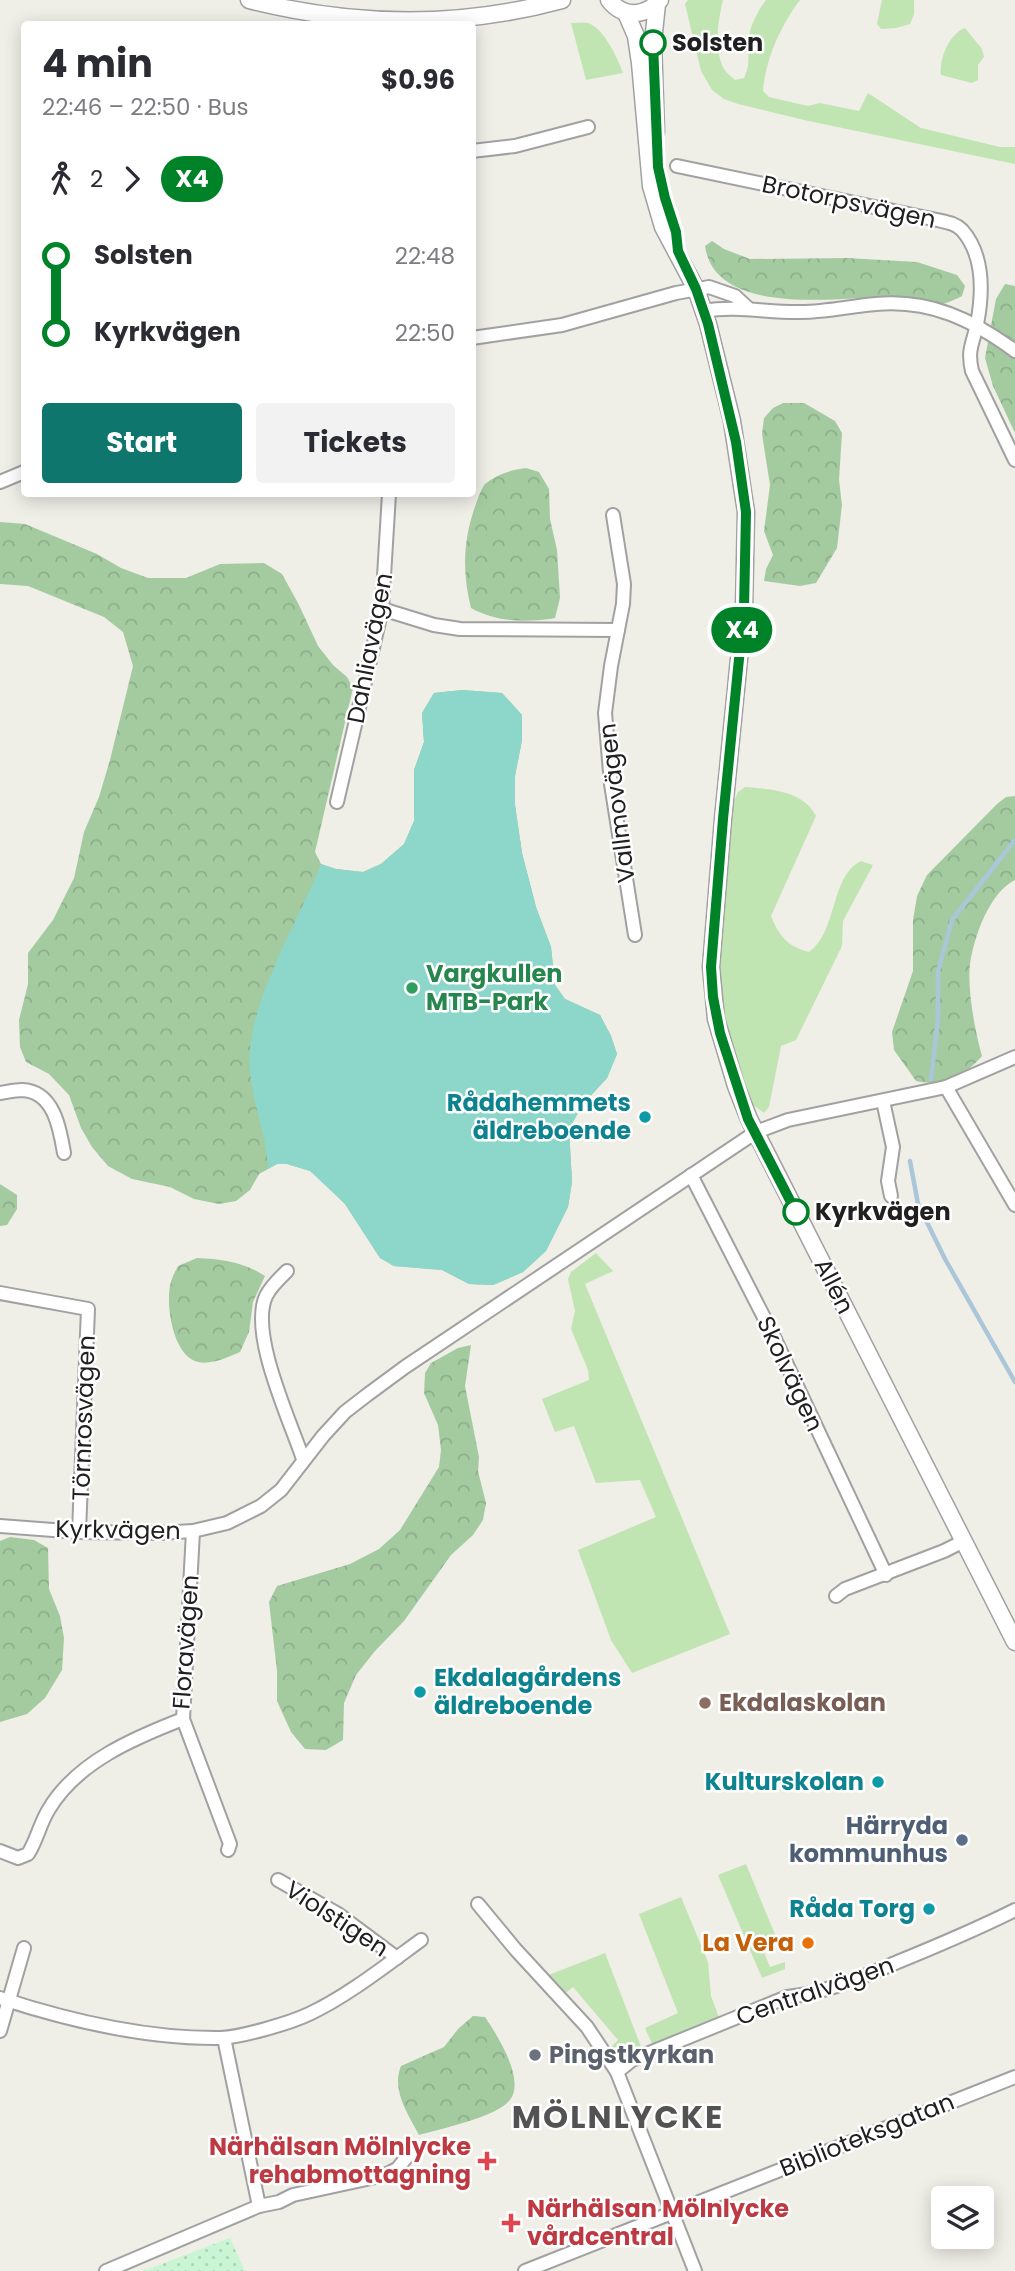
<!DOCTYPE html>
<meta charset="utf-8">
<style>
body{margin:0;font-family:Poppins,sans-serif;background:#f2f2f3;color:#2b2b33;height:100vh;display:flex;flex-direction:column;font-size:26px;white-space:nowrap}
*{box-sizing:border-box;margin:0}
p{font-size:23px;color:#7c7c81}
.icon{flex:none;width:38px;height:38px;fill:none;stroke:currentColor;stroke-width:2;stroke-linecap:round;stroke-linejoin:round}
.map{position:relative;flex:1;overflow:hidden}
.sheet{position:absolute;left:21px;top:21px;width:455px;height:476px;display:flex;flex-direction:column;background:#fff;border-radius:7px;box-shadow:0 4px 18px #0003}
.sheet>*{flex:none}
.badge{padding:0 14px;border-radius:23px;font-size:24px;line-height:46px}
.fabs{position:absolute;left:931px;top:2186px;display:grid;gap:14px}
.fabs a{display:grid;place-items:center;width:63px;height:63px;border-radius:7px;background:#fff;box-shadow:0 4px 18px #0003;font-size:35px}
.map>.badge{position:absolute;translate:-50% -50%;box-shadow:0 0 0 4px #fff}
.legs{display:flex;align-items:center;gap:10px;height:77px;padding:0 21px;font-size:23px}
.legs p{margin-inline-start:auto}
.headline{display:flex;align-items:center;justify-content:space-between;height:119px;padding:0 21px}
h1{font-size:38px;font-weight:700;line-height:52px}
.action{display:flex;gap:14px;margin-top:auto;padding:14px 21px}
.action a{flex:1;height:80px;border-radius:7px;background:#0f766e;color:#fff;font-size:28px;font-weight:700;line-height:80px;text-align:center}
.action a+a{background:#f2f2f3;color:#2b2b33}
ul{padding:0 21px;list-style:none}
li{display:flex;align-items:center;gap:24px;height:77px;font-size:26px}
li i{display:grid;place-items:center;width:10px;height:100%;margin:0 9px;background:currentColor}
li i::after{content:'';width:18px;height:18px;margin:-9px;border:5px solid;border-radius:50%;background:#fff}
li p{margin-inline-start:auto}
li:first-child i{background:linear-gradient(#0000 50%,currentColor 0)}
li:last-child i{background:linear-gradient(currentColor 50%,#0000 0)}
.map>svg:first-child{display:block}
.grass{fill:#c1e5b2}
.forest{fill:url(#forest-crowns)}
.park{fill:url(#park-dots)}
.pitch{fill:#8cd7c9}
.lines{fill:none;stroke-linecap:round;stroke-linejoin:round}
.stream{stroke:#acc6d9;stroke-width:4.5}
.minor-casing{stroke:#a1a1a1;stroke-width:16}
.tertiary-casing{stroke:#a1a1a1;stroke-width:19}
.minor{stroke:#fff;stroke-width:12}
.tertiary{stroke:#fff;stroke-width:16}
.line-1-casing{stroke:#fff;stroke-width:16}
.line-1{stroke:#008228;stroke-width:10}
.stop-1-dot{fill:#fff;stroke:#008228;stroke-width:3.5}
.leisure-dot{fill:#2e9e5b;stroke:#fff;stroke-width:2.5}
.culture-dot{fill:#0f9aa8;stroke:#fff;stroke-width:2.5}
.education-dot{fill:#8d6e63;stroke:#fff;stroke-width:2.5}
.service-dot{fill:#5c6f8a;stroke:#fff;stroke-width:2.5}
.food-dot{fill:#e8710a;stroke:#fff;stroke-width:2.5}
.worship-dot{fill:#6b7280;stroke:#fff;stroke-width:2.5}
.health-dot{fill:#e0444e;stroke:#fff;stroke-width:2.5}
.labels{text-anchor:middle;stroke-width:5;stroke-linejoin:round;paint-order:stroke}
.stop-label{font-size:24px;font-weight:bold;fill:#202020;stroke:#fff;text-anchor:start}
.street-label{font-size:24px;fill:#202020;stroke:#fff}
.leisure-label{font-size:24px;font-weight:bold;fill:#27864d;stroke:#fff;text-anchor:start}
.culture-label{font-size:24px;font-weight:bold;fill:#0d838f;stroke:#fff;text-anchor:end}
.education-label{font-size:24px;font-weight:bold;fill:#785e54;stroke:#fff;text-anchor:start}
.service-label{font-size:24px;font-weight:bold;fill:#4e5e75;stroke:#fff;text-anchor:end}
.food-label{font-size:24px;font-weight:bold;fill:#c56008;stroke:#fff;text-anchor:end}
.worship-label{font-size:24px;font-weight:bold;fill:#5b616d;stroke:#fff;text-anchor:start}
.health-label{font-size:24px;font-weight:bold;fill:#be3a42;stroke:#fff;text-anchor:end}
.district-label{font-size:32px;font-weight:bold;letter-spacing:2px;fill:#535353;stroke:#fff}
</style>
<div class="map">
<svg width="1015" height="2271" viewBox="0 0 1015 2271">
<defs>
<pattern id="forest-crowns" width="20" height="18" patternUnits="userSpaceOnUse" patternTransform="scale(1.75)"><rect width="20" height="18" fill="#a4cba0"/><path d="M2 6a3 3 0 1 1 6 0M12 15a3 3 0 1 1 6 0" fill="none" stroke="#8dae8a"/></pattern>
<pattern id="park-dots" width="8" height="8" patternUnits="userSpaceOnUse" patternTransform="scale(1.75)"><rect width="8" height="8" fill="#c9f5d5"/><path d="M2 2h.1M6 6h.1" fill="none" stroke="#acd2b7" stroke-width="1.8" stroke-linecap="round"/></pattern>
</defs>
<rect width="100%" height="100%" fill="#efeee7"/>
<g class="grass">
<path d="M688,0H723C718,20 714,48 723,67C725,72 731,76 735,80L744,78C752,61 746,52 749,35C752,22 758,11 766,0H800C780,27 766,58 763,91L769,97L808,106L820,103L859,111L868,93L921,128L1000,147H1015V164L804,120L738,104L724,99L712,90L701,71L685,4Z"/>
<path d="M882,0H914V14L910,24L896,28L881,29L877,24Z"/>
<path d="M571,23C576,23 583,22 588,23C604,28 618,59 623,73L586,80Z"/>
<path d="M965,28L982,49L984,57L978,65V80L972,83L941,75C939,59 949,34 965,28Z"/>
<path d="M745,787C770,789 804,791 816,816L771,916C779,936 788,947 809,952C838,931 830,876 861,861L873,865L843,921L842,946L796,1040L781,1046L769,1107L764,1113L753,1105L742,1077L729,1043L720,996V964L733,804L738,792Z"/>
<path d="M596,1253L613,1271L585,1284L730,1634L632,1673L611,1640L578,1550L656,1517L640,1480L596,1483L574,1426L555,1432L542,1399L589,1380L588,1370L571,1329L575,1311L568,1279L571,1272Z"/>
<path d="M746,1864L776,1937L760,1943L770,1967L785,1962V1969L762,1978L718,1875Z"/>
<path d="M681,1897L708,1962L711,1996L721,2023L655,2050L645,2028L678,2013L639,1914Z"/>
<path d="M605,1953L643,2052L620,2062L609,2049L618,2040L573,1987L563,1995L546,1976Z"/>
</g>
<g class="forest">
<path d="M712,241L724,249L750,259L847,258L917,262L957,275L965,286L962,296C956,299 948,303 942,304C925,305 902,297 884,297C834,298 715,316 705,246Z"/>
<path d="M1005,284L1015,286V433L993,386L985,358L996,299Z"/>
<path d="M783,403H804L835,421L842,433L839,480L842,505L837,548L816,583L800,586L764,581L766,569L773,555L764,531L770,485L762,434L764,418L773,408Z"/>
<path d="M526,468L539,472L549,489L550,519L557,550L560,598L555,618C526,623 496,622 471,608C462,572 463,539 476,504C478,498 481,489 485,484C497,474 511,470 526,468Z"/>
<path d="M0,522L25,524L97,554L121,568L148,578H186L220,564L264,563L282,574L299,605L318,646L333,665L347,677L353,688L315,852L321,864L336,869L363,872L381,864L404,844L414,821V770L424,742L422,713L434,693L462,690L502,693L522,715V740L515,776V805L522,853L536,907L551,947L555,985L565,999L600,1015L611,1036L617,1054L607,1078L583,1104L569,1129L572,1182L568,1207L546,1251L523,1272L493,1285L469,1284L442,1270L394,1266L380,1258L345,1204L328,1186L310,1171L287,1164H277L259,1174L250,1190L236,1201L219,1204L194,1199L170,1187L132,1179L108,1166L92,1147L81,1128L69,1095L49,1074L26,1062L20,1047L19,1020L28,984V953L53,920L74,878L84,832L99,797L110,760L133,666L123,632L104,617L28,586L0,584Z"/>
<path d="M1015,796V880C989,893 974,937 970,964C967,989 975,1031 982,1056C965,1076 943,1087 916,1081L894,1050L892,1032L913,971V920L917,896L927,875L997,804L1006,797Z"/>
<path d="M0,1184L17,1195V1209L7,1225L0,1226Z"/>
<path d="M197,1258C223,1259 243,1262 265,1276L253,1302L249,1332L240,1352C228,1357 212,1365 198,1362C173,1356 166,1307 170,1286C171,1279 175,1272 178,1266Z"/>
<path d="M471,1345L465,1386L479,1457L478,1471L486,1503L483,1520L473,1535L451,1555L404,1621L375,1651L356,1675L344,1703L343,1740L326,1750L305,1749L291,1732L277,1701V1671L269,1602L277,1586L350,1564L379,1549L400,1530L439,1467L441,1450L438,1425L424,1393L425,1373L431,1363L458,1348Z"/>
<path d="M10,1537L34,1540L48,1548L49,1589L60,1616L64,1638L62,1670L45,1698L27,1714L0,1722V1541Z"/>
<path d="M473,2016L485,2017C497,2035 527,2081 509,2101C496,2117 440,2129 419,2135C408,2114 391,2090 401,2066L444,2047L458,2029Z"/>
</g>
<path class="park" d="M230,2238L245,2271H143Z"/>
<path class="pitch" d="M462,690L502,693L522,715V740L515,776V805L522,853L536,907L551,947L555,985L565,999L600,1015L611,1036L617,1054L607,1078L583,1104L569,1129L572,1182L568,1207L546,1251L523,1272L493,1285L469,1284L442,1270L394,1266L380,1258L345,1204L310,1171L287,1164H277L268,1169C267,1135 252,1103 250,1069C244,1008 299,921 321,864L336,869L363,872L381,864L404,844L414,821V770L424,742L422,713L434,693Z"/>
<g class="lines">
<g class="stream">
<path d="M931,1079L938,1019V971L952,920L1015,840"/>
<path d="M910,1161L918,1204L945,1259L1015,1382"/>
</g>
<defs>
<g id="minor">
<path d="M472,151L515,146L588,127"/>
<path d="M677,166L937,220C946,222 955,223 962,230C984,255 983,293 977,324C973,344 967,349 972,371L1015,460"/>
<path d="M704,311C737,305 769,313 801,312C827,312 851,306 876,304C930,299 973,320 1015,351"/>
<path d="M472,338L562,325L676,293L709,287L735,296L749,309"/>
<path d="M0,482L24,472"/>
<path d="M613,515L624,584L623,604L611,666L605,713L611,784L635,935"/>
<path d="M382,609L434,625L460,629L618,630"/>
<path d="M337,802L382,609L389,494"/>
<path d="M946,1087L1015,1205"/>
<path d="M0,1093C7,1092 15,1090 22,1090C54,1091 60,1129 64,1153"/>
<path d="M883,1101L893,1147L888,1181L891,1196"/>
<path d="M691,1175L772,1333L886,1575"/>
<path d="M287,1271C280,1278 271,1286 266,1296C249,1334 290,1420 303,1459"/>
<path d="M0,1293L88,1309L79,1532"/>
<path d="M0,1526L79,1532L160,1533L193,1531L227,1523L261,1506L281,1490L323,1436L345,1412L367,1395L405,1367L756,1132L788,1120L946,1087L1015,1057"/>
<path d="M836,1596L845,1589L944,1551L964,1541"/>
<path d="M183,1719L230,1844L228,1850"/>
<path d="M0,1851L18,1858L28,1854C37,1840 40,1823 49,1809C77,1762 134,1738 183,1719L193,1531"/>
<path d="M278,1880L338,1914L397,1958"/>
<path d="M478,1904L516,1950L587,2027L617,2072L695,2271"/>
<path d="M0,1998C70,2021 147,2039 221,2038C242,2037 290,2023 309,2014C346,1997 388,1964 421,1940"/>
<path d="M0,2031L24,1948"/>
<path d="M224,2038L259,2206"/>
<path d="M617,2072L632,2060L787,1997C827,1993 864,1976 900,1961C939,1945 977,1929 1015,1910"/>
<path d="M106,2271L259,2206L279,2202L293,2195L385,2175L397,2169L411,2152"/>
<path d="M525,2271L1015,2077"/>
</g>
<g id="tertiary">
<path d="M249,0C352,26 459,28 562,0"/>
<path d="M609,0C623,18 645,17 660,0"/>
<path d="M626,13L636,36L640,63L651,186L663,227L696,289L708,324L732,421L746,512L744,609L723,819L711,967L716,1019L736,1086L749,1119L1015,1642"/>
<path d="M656,132L653,42L657,4"/>
</g>
</defs>
<use href="#minor" class="minor-casing"/>
<use href="#tertiary" class="tertiary-casing"/>
<use href="#minor" class="minor"/>
<use href="#tertiary" class="tertiary"/>
</g>
<g class="lines">
<defs>
<path id="line-1" d="M653,43L658,167L665,198L676,232L678,251L696,289L708,324L736,442L746,512L744,609L723,819L711,967L713,997L720,1033L748,1119L796,1212"/>
</defs>
<use href="#line-1" class="line-1-casing"/>
<use href="#line-1" class="line-1"/>
</g>
<g class="stop-1-dot">
<circle cx="653" cy="43" r="12"/>
<circle cx="796" cy="1212" r="12"/>
</g>
<circle class="leisure-dot" cx="412" cy="988" r="7"/>
<g class="culture-dot">
<circle cx="645" cy="1117" r="7"/>
<circle cx="420" cy="1692" r="7"/>
<circle cx="878" cy="1782" r="7"/>
<circle cx="929" cy="1909" r="7"/>
</g>
<circle class="education-dot" cx="705" cy="1703" r="7"/>
<circle class="service-dot" cx="962" cy="1840" r="7"/>
<circle class="food-dot" cx="808" cy="1943" r="7"/>
<circle class="worship-dot" cx="535" cy="2055" r="7"/>
<g class="health-dot">
<path d="M483.5 2150.5h7v7h7v7h-7v7h-7v-7h-7v-7h7z"/>
<path d="M507.5 2212.5h7v7h7v7h-7v7h-7v-7h-7v-7h7z"/>
</g>
<g class="labels">
<g class="stop-label">
<text x="672" y="51">Solsten</text>
<text x="815" y="1220">Kyrkvägen</text>
</g>
<g class="street-label">
<text transform="translate(849 202) rotate(12)" y="8">Brotorpsvägen</text>
<text transform="translate(370 648) rotate(-79)" y="8">Dahliavägen</text>
<text transform="translate(617 803) rotate(-97)" y="8">Vallmovägen</text>
<text transform="translate(834 1286) rotate(63)" y="8">Allén</text>
<text transform="translate(790 1374) rotate(65)" y="8">Skolvägen</text>
<text transform="translate(84 1418) rotate(-88)" y="8">Törnrosvägen</text>
<text transform="translate(118 1530) rotate(1)" y="8">Kyrkvägen</text>
<text transform="translate(186 1642) rotate(-86)" y="8">Floravägen</text>
<text transform="translate(337 1919) rotate(33)" y="8">Violstigen</text>
<text transform="translate(815 1991) rotate(-19)" y="8">Centralvägen</text>
<text transform="translate(867 2135) rotate(-22)" y="8">Biblioteksgatan</text>
</g>
<g class="leisure-label">
<text x="426" y="982">Vargkullen<tspan x="426" dy="28">MTB-Park</tspan></text>
</g>
<g class="culture-label">
<text x="631" y="1111">Rådahemmets<tspan x="631" dy="28">äldreboende</tspan></text>
<text x="434" y="1686" text-anchor="start">Ekdalagårdens<tspan x="434" dy="28">äldreboende</tspan></text>
<text x="864" y="1790">Kulturskolan</text>
<text x="915" y="1917">Råda Torg</text>
</g>
<g class="education-label">
<text x="719" y="1711">Ekdalaskolan</text>
</g>
<g class="service-label">
<text x="948" y="1834">Härryda<tspan x="948" dy="28">kommunhus</tspan></text>
</g>
<g class="food-label">
<text x="794" y="1951">La Vera</text>
</g>
<g class="worship-label">
<text x="549" y="2063">Pingstkyrkan</text>
</g>
<g class="health-label">
<text x="471" y="2155">Närhälsan Mölnlycke<tspan x="471" dy="28">rehabmottagning</tspan></text>
<text x="527" y="2217" text-anchor="start">Närhälsan Mölnlycke<tspan x="527" dy="28">vårdcentral</tspan></text>
</g>
<g class="district-label">
<text x="618" y="2128">MÖLNLYCKE</text>
</g>
</g>
</svg>
<div class="fabs">
<a><svg class="icon" aria-label="layers" viewBox="0 0 24 24"><path d="M12 4l9 5-9 5-9-5zM3 14l9 5 9-5"/></svg></a>
</div>
<b class="badge" style="left:742px;top:630px;background:#008228;color:#fff">X4</b>
<section class="sheet">
<div class="headline"><div><h1>4 min</h1><p>22:46 – 22:50 · Bus</p></div><b>$0.96</b></div>
<div class="legs"><svg class="icon" aria-label="walk" viewBox="0 0 24 24"><circle cx="13" cy="4" r="2"/><path d="M13 8l-2 6 4 7M11 14l-3 7M7 12l3-4h3l4 4"/></svg>2<svg class="icon" aria-label="forward" viewBox="0 0 24 24"><path d="M9 5l7 7-7 7"/></svg><b class="badge" style="background:#008228;color:#fff">X4</b></div>
<ul>
<li><i style="color:#008228"></i><b>Solsten</b><p>22:48</p></li>
<li><i style="color:#008228"></i><b>Kyrkvägen</b><p>22:50</p></li>
</ul>
<div class="action"><a>Start</a><a>Tickets</a></div>
</section>
</div>
